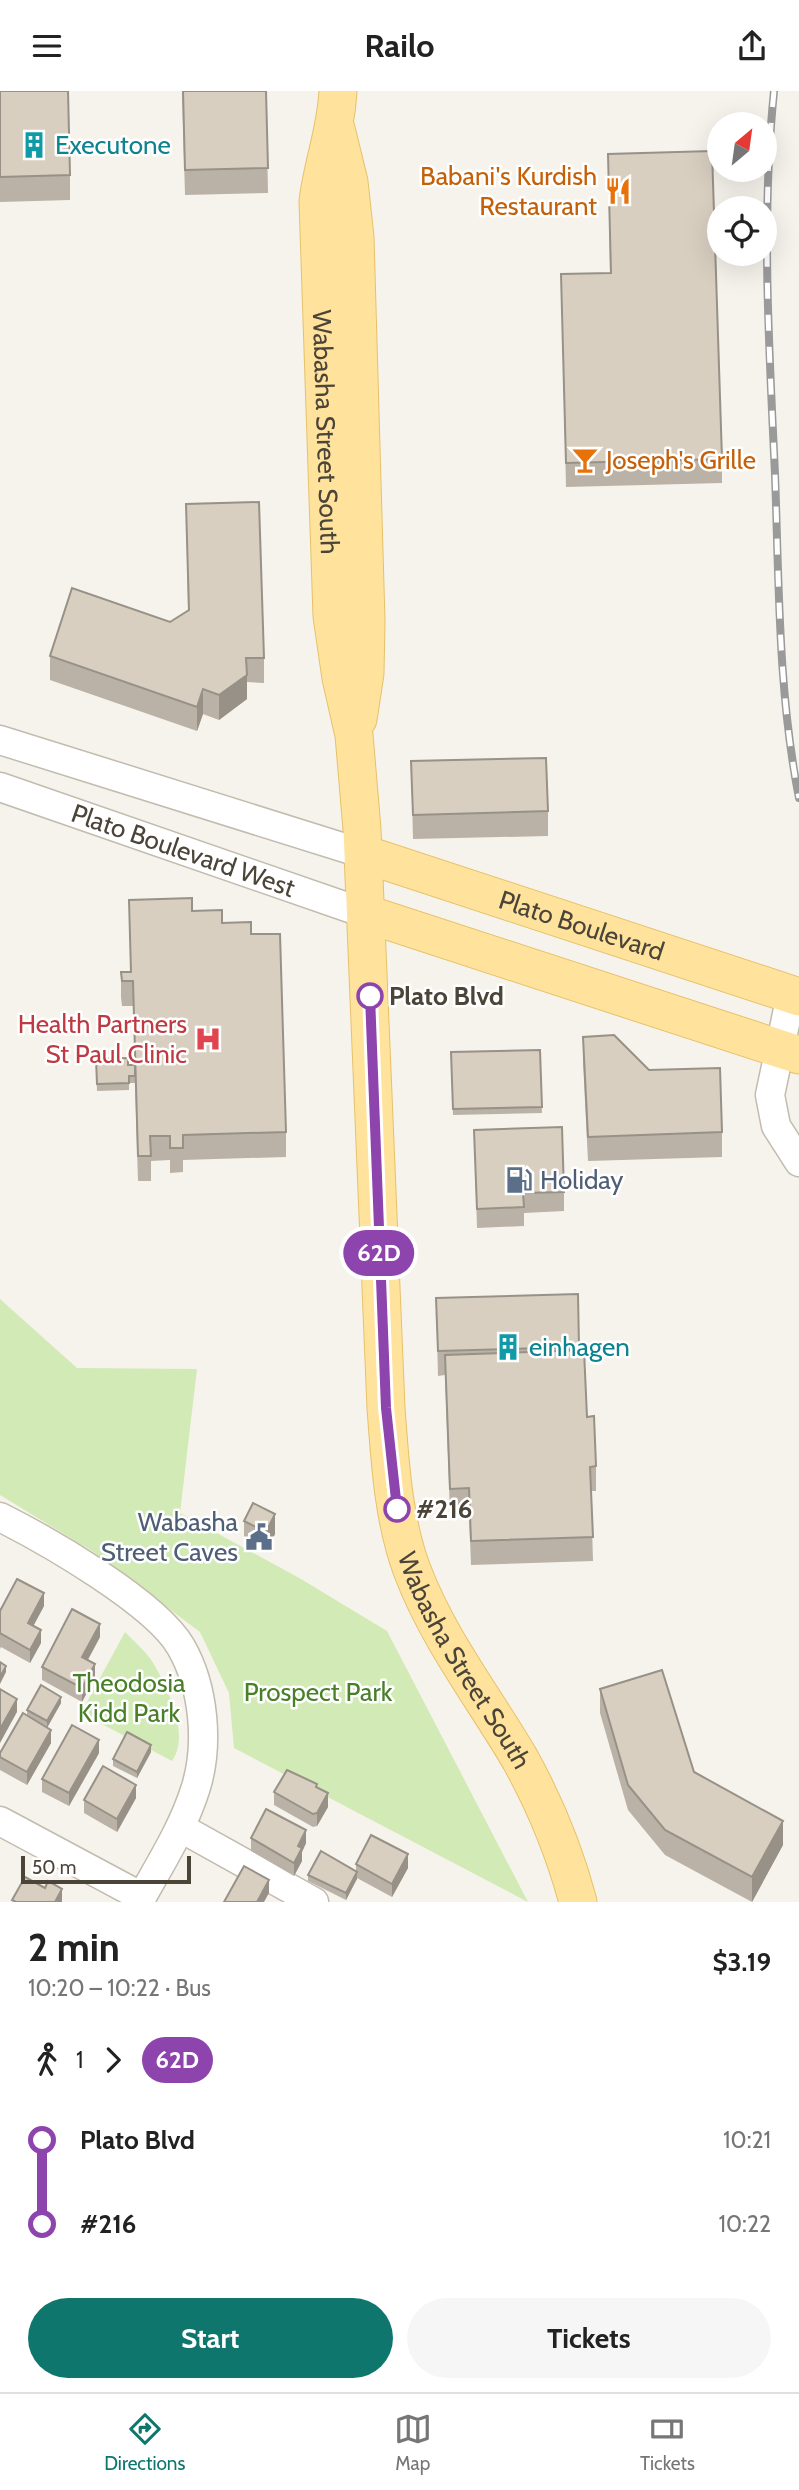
<!DOCTYPE html>
<meta charset="utf-8">
<style>
body{margin:0;font-family:Cabin,sans-serif;background:#f6f6f6;color:#222;height:100vh;display:flex;flex-direction:column;font-size:26px;white-space:nowrap}
*{box-sizing:border-box;margin:0}
p{font-size:23px;color:#767676}
.icon{flex:none;width:38px;height:38px;fill:none;stroke:currentColor;stroke-width:2;stroke-linecap:round;stroke-linejoin:round}
.map{position:relative;height:1811px;overflow:hidden}
.sheet{display:flex;flex-direction:column;background:#fff;flex:1}
.sheet>*{flex:none}
.badge{padding:0 14px;border-radius:23px;font-size:24px;line-height:46px}
.needle{width:46px;rotate:29deg}
.buttons{position:absolute;left:707px;top:21px;display:grid;gap:14px}
.buttons a{display:grid;place-items:center;width:70px;height:70px;border-radius:50%;background:#fff;box-shadow:0 7px 28px #0002;font-size:35px}
.scale{position:absolute;left:21px;bottom:18px;width:170px;box-sizing:border-box;padding-left:7px;border:4px solid #4b4439;border-top:0;font-size:19px;line-height:24px;white-space:nowrap;color:#4b4439;-webkit-text-stroke:5px #fff;paint-order:stroke}
.map>.badge{position:absolute;translate:-50% -50%;box-shadow:0 0 0 4px #fff}
.legs{display:flex;align-items:center;gap:10px;height:77px;padding:0 28px;font-size:23px}
.legs p{margin-inline-start:auto}
.headline{display:flex;align-items:center;justify-content:space-between;height:119px;padding:0 28px}
h1{font-size:38px;font-weight:800;line-height:52px}
.cta{display:flex;gap:14px;margin-top:auto;padding:14px 28px}
.cta a{flex:1;height:80px;border-radius:42px;background:#0f766e;color:#fff;font-size:28px;font-weight:800;line-height:80px;text-align:center}
.cta a+a{background:#f6f6f6;color:#222}
ul{padding:0 28px;list-style:none}
li{display:flex;align-items:center;gap:24px;height:84px;font-size:26px}
li i{display:grid;place-items:center;width:10px;height:100%;margin:0 9px;background:currentColor}
li i::after{content:'';width:18px;height:18px;margin:-9px;border:5px solid;border-radius:50%;background:#fff}
li p{margin-inline-start:auto}
li:first-child i{background:linear-gradient(#0000 50%,currentColor 0)}
li:last-child i{background:linear-gradient(currentColor 50%,#0000 0)}
header{display:flex;justify-content:space-between;align-items:center;height:91px;padding:0 28px;background:#fff;font-size:32px;font-weight:800}
.tabs{display:flex;justify-content:space-around;align-items:center;height:98px;border-top:2px solid #e0e0e0;background:#fff;font-size:19px;color:#767676}
.tabs a{display:grid;justify-items:center;gap:4px}
.tabs .current{color:#0f766e}
.map>svg:first-child{display:block}
.green{fill:#d2eab5}
.lines{fill:none;stroke-linecap:round;stroke-linejoin:round}
.minor-casing{stroke:#c2bbae;stroke-width:31}
.major-casing{stroke:#e6c16a;stroke-width:39}
.minor{stroke:#fff;stroke-width:28}
.major{stroke:#ffe39c;stroke-width:37}
.rail-casing{stroke:#9a9a9a;stroke-width:8}
.rail{stroke:#fff;stroke-width:5;stroke-dasharray:16;stroke-linecap:butt}
.wall{fill:#bab2a6}
.shaded-wall{fill:#979187}
.building{fill:#d8cfc1;stroke:#979187;stroke-width:2}
.line-1-casing{stroke:#fff;stroke-width:16}
.line-1{stroke:#8e44ad;stroke-width:10}
.stop-1-dot{fill:#fff;stroke:#8e44ad;stroke-width:3.5}
.labels{text-anchor:middle;stroke-width:5;stroke-linejoin:round;paint-order:stroke}
.culture-label{font-size:26px;fill:#0d838f;stroke:#fff;text-anchor:start}
.food-label{font-size:26px;fill:#c56008;stroke:#fff;text-anchor:end}
.street-label{font-size:26px;fill:#4b4439;stroke:#fff}
.stop-label{font-size:26px;font-weight:bold;fill:#4b4439;stroke:#fff;text-anchor:start}
.health-label{font-size:26px;fill:#be3a42;stroke:#fff;text-anchor:end}
.service-label{font-size:26px;fill:#4e5e75;stroke:#fff;text-anchor:start}
.park-label{font-size:26px;fill:#4a7f2a;stroke:#fff}
</style>
<header><svg class="icon" aria-label="menu" viewBox="0 0 24 24"><path d="M4 6h16M4 12h16M4 18h16"/></svg>Railo<svg class="icon" aria-label="share" viewBox="0 0 24 24"><path d="M12 15V3M7 8l5-5 5 5M5 13v7h14v-7"/></svg></header>
<div class="map">
<svg width="799" height="1811" viewBox="0 0 799 1811">
<rect width="100%" height="100%" fill="#f6f3ec"/>
<g class="green">
<path d="M0,1208L77,1277L197,1278L180,1422L301,1488L387,1540L528,1811L234,1657L229,1602L200,1541L92,1460L0,1404Z"/>
<path d="M125,1541C134,1550 145,1560 152,1570C167,1595 191,1645 172,1670L81,1622Z"/>
</g>
<g class="lines">
<defs>
<g id="minor">
<path d="M0,649L364,763"/>
<path id="s1" d="M0,696L367,823"/>
<path d="M791,904L770,1004L776,1035L799,1071"/>
<path d="M0,1426C46,1449 156,1512 181,1556C204,1596 209,1653 196,1696C183,1738 160,1773 139,1811"/>
<path d="M0,1730L142,1806"/>
<path d="M181,1737L314,1811"/>
</g>
<g id="major">
<path id="s2" d="M338,0C336,40 323,71 318,110L332,525L341,587L354,644L362,738L386,1317C390,1370 393,1428 412,1479C438,1548 483,1605 520,1668C545,1713 565,1762 578,1811"/>
<path d="M336,38L349,91L355,146L366,530L365,582L358,628"/>
<path id="s3" d="M364,763L799,906"/>
<path d="M367,823L799,964"/>
</g>
</defs>
<use href="#minor" class="minor-casing"/>
<use href="#major" class="major-casing"/>
<use href="#minor" class="minor"/>
<use href="#major" class="major"/>
<defs>
<path id="rail" d="M774,0C761,128 769,255 775,383C779,491 778,601 799,707"/>
</defs>
<use href="#rail" class="rail-casing"/>
<use href="#rail" class="rail"/>
</g>
<g class="wall">
<path d="M0,0L70,84V109L0,111Z"/>
<path d="M182,0H266L268,102L185,104Z"/>
<path d="M608,63L722,368V392L566,396L561,183L610,182Z"/>
<path d="M186,413L264,567V592L247,591V608L219,629L203,623L197,640L50,589V565L170,531L188,519Z"/>
<path d="M411,670L548,720V745L413,748Z"/>
<path d="M129,809L192,820L251,843L286,1041V1066L183,1069V1081L170,1082V1069L151,1070V1090H138L135,992H129V999L97,1000L96,975L135,974L133,915H122L121,906V881H131Z"/>
<path d="M583,946L649,979L722,1041V1066L588,1070L583,970Z"/>
<path d="M540,959L542,1022L453,1024L451,961Z"/>
<path d="M474,1039L564,1101V1120L524,1122V1135L477,1137Z"/>
<path d="M578,1203L579,1260L587,1326L596,1375V1400H591L593,1470L471,1474L469,1422L450,1423L445,1284L438,1285L436,1207Z"/>
<path d="M244,1430L275,1443L266,1460L244,1449Z"/>
<path d="M44,1515L33,1535L41,1552L30,1572L1,1556L0,1558V1520Z"/>
<path d="M100,1546L88,1569L95,1586L82,1611L42,1589V1576Z"/>
<path d="M600,1598L694,1681L783,1754L752,1811L665,1764L628,1719L600,1622Z"/>
<path d="M61,1612L47,1636L51,1652L27,1694L0,1679V1666L27,1625V1619Z"/>
<path d="M151,1661L137,1687L113,1675V1668Z"/>
<path d="M99,1662L69,1715L42,1701V1688Z"/>
<path d="M317,1696L328,1716L317,1735L313,1736L274,1714V1701Z"/>
<path d="M136,1707L117,1741L84,1722V1709Z"/>
<path d="M251,1747L306,1752L302,1761V1770L294,1785L251,1760Z"/>
<path d="M356,1773L408,1777L392,1806L357,1787L346,1809L308,1790V1784L356,1781Z"/>
</g>
<g class="shaded-wall">
<path d="M247,584V608L219,629V604Z"/>
<path d="M203,598V623L197,640V616Z"/>
<path d="M275,1423V1443L266,1460V1441Z"/>
<path d="M44,1502V1515L28,1545V1532Z"/>
<path d="M100,1533V1546L82,1579V1566Z"/>
<path d="M41,1539V1552L30,1572V1559Z"/>
<path d="M95,1573V1586L82,1611V1597Z"/>
<path d="M6,1575V1581L0,1593V1586Z"/>
<path d="M61,1606V1612L47,1637V1630Z"/>
<path d="M17,1608V1621L0,1652V1638Z"/>
<path d="M51,1639V1652L27,1694V1681Z"/>
<path d="M99,1649V1662L69,1715V1702Z"/>
<path d="M151,1654V1661L137,1687V1681Z"/>
<path d="M136,1694V1707L117,1741V1728Z"/>
<path d="M328,1702V1716L317,1735V1722Z"/>
<path d="M783,1730V1754L752,1811V1786Z"/>
<path d="M306,1739V1752L302,1761V1770L294,1785V1772L298,1755Z"/>
<path d="M408,1763V1777L392,1806V1793Z"/>
<path d="M357,1781V1788L346,1809V1802Z"/>
<path d="M269,1789V1802L264,1811H257Z"/>
<path d="M62,1798V1811H55Z"/>
</g>
<g class="building">
<path d="M0,0H68L70,84L0,86Z"/>
<path d="M183,0H266L268,77L185,79Z"/>
<path d="M712,60L722,368L566,372L561,183L611,182L608,63Z"/>
<path d="M259,411L264,567H246L247,584L219,604L203,598L197,616L50,565L72,497L170,531L189,519L186,413Z"/>
<path d="M546,667L548,720L413,724L411,670Z"/>
<path d="M192,807V820L222,819V832L251,831V843H280L286,1041L183,1044V1057H170V1045H150L151,1065H138L133,890H122L121,881H131L129,809Z"/>
<path d="M614,944L649,979L720,977L722,1041L588,1046L583,946Z"/>
<path d="M540,959L542,1016L453,1018L451,961Z"/>
<path d="M128,967V974H135V985H129V992L97,993L96,968Z"/>
<path d="M562,1036L564,1101L523,1102L524,1116L477,1118L474,1039Z"/>
<path d="M578,1203L579,1256L438,1260L436,1207Z"/>
<path d="M584,1259L587,1326L594,1325L596,1375L590,1376L593,1446L471,1450L469,1397L450,1398L445,1264Z"/>
<path d="M253,1412L275,1423L266,1441L244,1430Z"/>
<path d="M17,1488L44,1502L28,1532L41,1539L30,1559L0,1542V1520Z"/>
<path d="M72,1518L100,1533L82,1566L95,1573L82,1597L42,1576Z"/>
<path d="M0,1571L6,1575L0,1586Z"/>
<path d="M662,1579L694,1681L783,1730L752,1786L665,1739L628,1694L600,1598Z"/>
<path d="M41,1594L61,1606L47,1630L27,1619Z"/>
<path d="M0,1598L17,1608L0,1638Z"/>
<path d="M23,1622L51,1639L27,1681L0,1666V1662Z"/>
<path d="M72,1634L99,1649L69,1702L42,1688Z"/>
<path d="M127,1641L151,1654L137,1681L113,1668Z"/>
<path d="M103,1675L136,1694L117,1728L84,1709Z"/>
<path d="M287,1679L317,1693L316,1696L328,1702L317,1722L313,1723L274,1701Z"/>
<path d="M266,1718L306,1739L298,1755L302,1757L294,1772L251,1747Z"/>
<path d="M371,1744L408,1763L392,1793L356,1773Z"/>
<path d="M321,1760L357,1781L346,1802L308,1784Z"/>
<path d="M244,1775L269,1789L257,1811H224Z"/>
<path d="M25,1786L45,1797L48,1790L62,1798L55,1811H16L12,1809Z"/>
</g>
<g class="lines">
<defs>
<path id="line-1" d="M370,905L386,1317L397,1418"/>
</defs>
<use href="#line-1" class="line-1-casing"/>
<use href="#line-1" class="line-1"/>
</g>
<defs>
<symbol id="building-bare" viewBox="-9 -9 18 18"><path d="M-4-6H4V6H1V3H-1V6H-4ZM-2.5-4.3h1.7v1.8h-1.7ZM.8-4.3h1.7v1.8H.8ZM-2.5-1h1.7V.8h-1.7ZM.8-1h1.7V.8H.8Z" fill="#0f9aa8" stroke="#fff" stroke-width="2.5" paint-order="stroke"/></symbol>
<symbol id="restaurant-bare" viewBox="-9 -9 18 18"><path d="M-5-6h1v4h1v-4h1v4h1v-4h1v5L-1.5 .5V6h-2V.5L-5-1ZM5-6V6H3V1.5H1.5Q1.5-4 5-6Z" fill="#e8710a" stroke="#fff" stroke-width="2.5" paint-order="stroke"/></symbol>
<symbol id="bar-bare" viewBox="-9 -9 18 18"><path d="M-6-5H6L.8 .8V4.5H3.5V6h-7V4.5H-.8V.8Z" fill="#e8710a" stroke="#fff" stroke-width="2.5" paint-order="stroke"/></symbol>
<symbol id="hospital-bare" viewBox="-9 -9 18 18"><path d="M-5-5h3v3.5h4V-5h3V5h-3V1.5h-4V5h-3Z" fill="#e0444e" stroke="#fff" stroke-width="2.5" paint-order="stroke"/></symbol>
<symbol id="fuel-bare" viewBox="-9 -9 18 18"><path d="M-5.5-6h7V0h2V4h1.3V-2.5L3-4.5l.8-.8L6-3V5H2.5V1h-1V6h-7ZM-4.2-4.7v3.2H.2V-4.7Z" fill="#5c6f8a" stroke="#fff" stroke-width="2.5" paint-order="stroke"/></symbol>
<symbol id="civic-bare" viewBox="-9 -9 18 18"><path d="M-.6-6.5H3V-4.5H.6V-3L4-1V1h2V6H-6V1h2V-1L-.6-3ZM-1.2 2.5V6h2.4V2.5Z" fill="#5c6f8a" stroke="#fff" stroke-width="2.5" paint-order="stroke"/></symbol>
</defs>
<g fill-rule="evenodd">
<use href="#building-bare" x="15" y="35" width="38" height="38"/>
<use href="#restaurant-bare" x="599" y="81" width="38" height="38"/>
<use href="#bar-bare" x="566" y="350" width="38" height="38"/>
<use href="#hospital-bare" x="189" y="929" width="38" height="38"/>
<use href="#fuel-bare" x="500" y="1070" width="38" height="38"/>
<use href="#building-bare" x="489" y="1237" width="38" height="38"/>
<use href="#civic-bare" x="240" y="1427" width="38" height="38"/>
</g>
<g class="stop-1-dot">
<circle cx="370" cy="905" r="12"/>
<circle cx="397" cy="1418" r="12"/>
</g>
<g class="labels">
<g class="culture-label">
<text x="55" y="63">Executone</text>
<text x="529" y="1265">einhagen</text>
</g>
<g class="food-label">
<text x="597" y="94">Babani's Kurdish<tspan x="597" dy="30">Restaurant</tspan></text>
<text x="606" y="378" text-anchor="start">Joseph's Grille</text>
</g>
<g class="street-label">
<text dy="9" stroke="none"><textPath href="#s2" startOffset="343">Wabasha Street South</textPath></text>
<text dy="9" stroke="none"><textPath href="#s1" startOffset="194">Plato Boulevard West</textPath></text>
<text dy="9" stroke="none"><textPath href="#s3" startOffset="229">Plato Boulevard</textPath></text>
<text dy="9" stroke="none"><textPath href="#s2" startOffset="1591">Wabasha Street South</textPath></text>
</g>
<g class="stop-label">
<text x="389" y="914">Plato Blvd</text>
<text x="416" y="1427">#216</text>
</g>
<g class="health-label">
<text x="187" y="942">Health Partners<tspan x="187" dy="30">St Paul Clinic</tspan></text>
</g>
<g class="service-label">
<text x="540" y="1098">Holiday</text>
<text x="238" y="1440" text-anchor="end">Wabasha<tspan x="238" dy="30">Street Caves</tspan></text>
</g>
<g class="park-label">
<text x="129" y="1601">Theodosia<tspan x="129" dy="30">Kidd Park</tspan></text>
<text x="318" y="1610">Prospect Park</text>
</g>
</g>
</svg>
<div class="buttons">
<a><svg class="needle" viewBox="-14 -14 28 28"><path d="M0-13l5 13h-10z" fill="#e53935"/><path d="M0 13l5-13h-10z" fill="#767676"/></svg></a>
<a><svg class="icon" aria-label="locate" viewBox="0 0 24 24"><circle cx="12" cy="12" r="6"/><path d="M12 2v4M12 18v4M2 12h4M18 12h4"/></svg></a>
</div>
<div class="scale">50 m</div>
<b class="badge" style="left:379px;top:1162px;background:#8e44ad;color:#fff">62D</b>
</div>
<section class="sheet">
<div class="headline"><div><h1>2 min</h1><p>10:20 – 10:22 · Bus</p></div><b>$3.19</b></div>
<div class="legs"><svg class="icon" aria-label="walk" viewBox="0 0 24 24"><circle cx="13" cy="4" r="2"/><path d="M13 8l-2 6 4 7M11 14l-3 7M7 12l3-4h3l4 4"/></svg>1<svg class="icon" aria-label="forward" viewBox="0 0 24 24"><path d="M9 5l7 7-7 7"/></svg><b class="badge" style="background:#8e44ad;color:#fff">62D</b></div>
<ul>
<li><i style="color:#8e44ad"></i><b>Plato Blvd</b><p>10:21</p></li>
<li><i style="color:#8e44ad"></i><b>#216</b><p>10:22</p></li>
</ul>
<div class="cta"><a>Start</a><a>Tickets</a></div>
</section>
<nav class="tabs">
<a class="current"><svg class="icon" aria-label="directions" viewBox="0 0 24 24"><path d="M12 3l9 9-9 9-9-9zM9 14v-3h6M13 9l2 2-2 2"/></svg>Directions</a>
<a><svg class="icon" aria-label="map" viewBox="0 0 24 24"><path d="M3 6l6-2 6 2 6-2v14l-6 2-6-2-6 2zM9 4v14M15 6v14"/></svg>Map</a>
<a><svg class="icon" aria-label="tickets" viewBox="0 0 24 24"><path d="M3 7h18v10H3zM15 7v10"/></svg>Tickets</a>
</nav>
